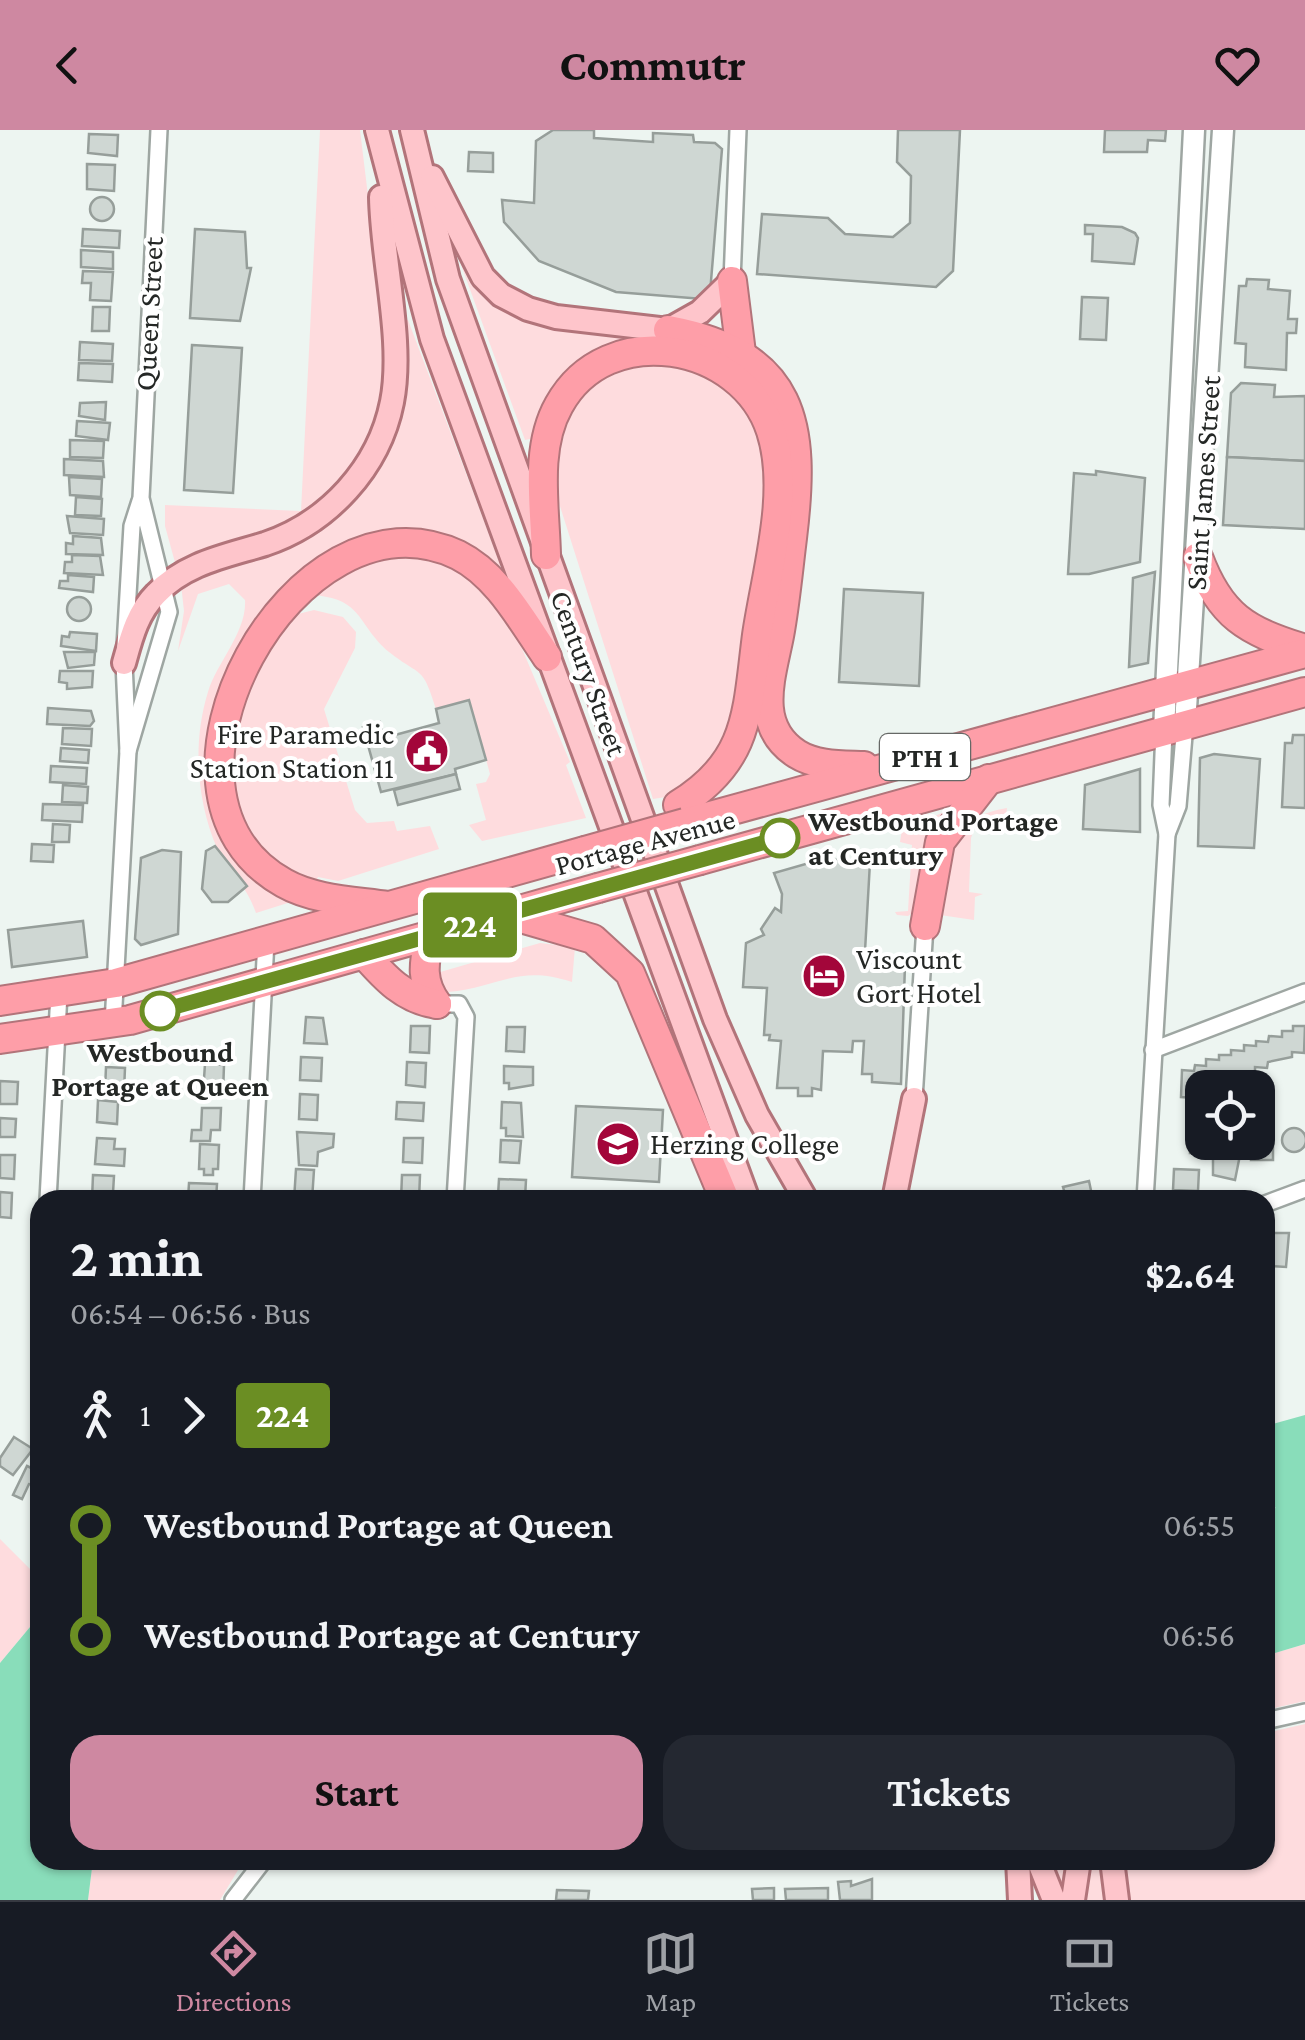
<!DOCTYPE html>
<meta charset="utf-8">
<style>
body{margin:0;font-family:"Crimson Pro",serif;background:#242831;color:#f1f3f6;height:100vh;display:flex;flex-direction:column;font-size:38px;white-space:nowrap}
*{box-sizing:border-box;margin:0}
p{font-size:32px;color:#9ea1a6}
.icon{flex:none;width:55px;height:55px;fill:none;stroke:currentColor;stroke-width:2;stroke-linecap:round;stroke-linejoin:round}
.map{position:relative;flex:1;overflow:hidden}
.drawer{position:absolute;left:30px;top:1060px;width:1245px;height:680px;display:flex;flex-direction:column;background:#171b24;border-radius:30px;box-shadow:0 2px 8px #0004}
.drawer>*{flex:none}
.badge{padding:0 20px;border-radius:8px;font-size:35px;line-height:65px}
.buttons{position:absolute;left:1185px;top:940px;display:grid;gap:20px}
.buttons a{display:grid;place-items:center;width:90px;height:90px;border-radius:20px;background:#171b24;box-shadow:0 2px 8px #0004;font-size:50px}
.map>.badge{position:absolute;translate:-50% -50%;box-shadow:0 0 0 5px #fff}
.legs{display:flex;align-items:center;gap:15px;height:110px;padding:0 40px;font-size:32px}
.legs p{margin-inline-start:auto}
.summary{display:flex;align-items:center;justify-content:space-between;height:170px;padding:0 40px}
h1{font-size:55px;font-weight:700;line-height:75px}
.primary-button{display:flex;gap:20px;margin-top:auto;padding:20px 40px}
.primary-button a{flex:1;height:115px;border-radius:30px;background:#ce88a1;color:#111;font-size:40px;font-weight:700;line-height:115px;text-align:center}
.primary-button a+a{background:#242831;color:#f1f3f6}
ul{padding:0 40px;list-style:none}
li{display:flex;align-items:center;gap:35px;height:110px;font-size:38px}
li i{display:grid;place-items:center;width:15px;height:100%;margin:0 12px;background:currentColor}
li i::after{content:'';width:25px;height:25px;margin:-12px;border:8px solid;border-radius:50%;background:#171b24}
li p{margin-inline-start:auto}
li:first-child i{background:linear-gradient(#0000 50%,currentColor 0)}
li:last-child i{background:linear-gradient(currentColor 50%,#0000 0)}
header{display:flex;justify-content:space-between;align-items:center;height:130px;padding:0 40px;background:#ce88a1;color:#111;font-size:45px;font-weight:700}
.menu{display:flex;justify-content:space-around;align-items:center;height:140px;border-top:2px solid #363941;background:#171b24;font-size:28px;color:#9ea1a6}
.menu a{display:grid;justify-items:center;gap:5px}
.menu .active{color:#ce88a1}
.map>svg:first-child{display:block}
.green{fill:#fedcde}
.water{fill:#89ddba}
.building{fill:#cfd7d3;stroke:#969e9a;stroke-width:2.5}
.lines{fill:none;stroke-linecap:round;stroke-linejoin:round}
.street-casing{stroke:#9ea6a2;stroke-width:20}
.secondary-casing{stroke:#9ea6a2;stroke-width:25}
.primary-casing{stroke:#b2747a;stroke-width:28}
.highway-casing{stroke:#b2747a;stroke-width:32}
.street{stroke:#fff;stroke-width:15}
.secondary{stroke:#fff;stroke-width:20}
.primary{stroke:#fec5cb;stroke-width:22}
.highway{stroke:#fe9ea8;stroke-width:28}
.highway-bridge-casing{stroke:#b2747a;stroke-width:32;stroke-linecap:butt}
.highway-bridge{stroke:#fe9ea8;stroke-width:28}
.line-1-casing{stroke:#fff;stroke-width:22}
.line-1{stroke:#6b8e23;stroke-width:15}
.stop-1-dot{fill:#fff;stroke:#6b8e23;stroke-width:5}
.labels{text-anchor:middle;stroke-width:8;stroke-linejoin:round;paint-order:stroke}
.shield{fill:#fff;stroke:#666866;stroke-width:2.5}
.shield-label{font-size:28px;font-weight:bold;fill:#242725}
.street-label{font-size:30px;fill:#242725;stroke:#fff}
.poi-label{font-size:30px;fill:#242725;stroke:#fff;text-anchor:start}
.stop-label{font-size:30px;font-weight:bold;fill:#242725;stroke:#fff;text-anchor:start}
</style>
<header><svg class="icon" aria-label="back" viewBox="0 0 24 24"><path d="M15 5l-7 7 7 7"/></svg>Commutr<svg class="icon" aria-label="heart" viewBox="0 0 24 24"><path d="M12 20l-8-8c-3-5 5-10 8-4 3-6 11-1 8 4z"/></svg></header>
<div class="map">
<svg width="1305" height="1770" viewBox="0 0 1305 1770">
<rect width="100%" height="100%" fill="#edf5f1"/>
<g class="green">
<path d="M320,0H360L388,230L381,287L352,343L300,391L176,436L165,396V375L301,381Z"/>
<path d="M463,130L484,160L647,206L762,265L627,216L535,308L525,310L460,132Z"/>
<path d="M400,190H408L501,436L492,440L447,412L287,462L214,655L294,771L256,783C245,751 227,742 217,718C197,672 192,613 208,562C217,532 247,502 245,470L229,454L198,464L178,521L184,481L181,454L364,353Z"/>
<path d="M680,229L741,264L767,316V363L733,612L678,665L653,669L552,351C558,304 568,257 618,237C635,230 661,232 680,229Z"/>
<path d="M399,422L462,435L509,488L570,632L566,635L586,688L482,711L469,695L486,690L476,654L486,652L490,644L470,571L436,579C422,534 422,548 389,522C356,494 364,468 311,465L326,451Z"/>
<path d="M314,480L343,487L356,502L355,518L324,579L355,680L367,693L394,691L397,701L430,696L439,719L338,751L318,747L315,755L256,718L231,659L239,567L290,486Z"/>
<path d="M1007,678L1006,687L977,690L971,708L969,762L983,764L975,767L974,790L940,785C932,755 952,707 976,689C985,682 997,680 1007,678Z"/>
<path d="M947,681L916,780L908,786L897,785L895,782L908,781L912,715L900,712L902,699Z"/>
<path d="M540,813L575,817L572,852C518,834 500,857 448,862L436,856L430,845Z"/>
<path d="M0,1409L40,1449V1485L0,1533Z"/>
<path d="M1305,1514V1571L1265,1580V1526Z"/>
<path d="M1305,1594V1770H1059L1044,1730H1265V1603Z"/>
<path d="M93,1730H244L220,1770H88Z"/>
</g>
<g class="water">
<path d="M1305,1285V1514L1265,1526V1380L1276,1378L1269,1374L1271,1364L1265,1362V1296Z"/>
<path d="M40,1485V1730H93L88,1770H0V1533Z"/>
</g>
<g class="building">
<path d="M553,0H594V8L653,12V3L693,5L694,12L715,13L722,19L710,163L703,169L616,162L539,131L504,92L502,70L534,73L536,11Z"/>
<path d="M898,0H960L953,141L936,157L757,144L762,84L828,88L845,104L893,107L910,93L911,46L897,32Z"/>
<path d="M1105,0H1166L1165,11L1148,10L1147,22H1104Z"/>
<path d="M89,4L118,5L117,26L88,23Z"/>
<path d="M469,22L493,23V42L468,41Z"/>
<path d="M87,34L115,35L114,61L87,59Z"/>
<circle cx="102" cy="79" r="12"/>
<path d="M1085,95L1122,97L1135,103L1138,108L1134,134L1092,131L1093,104H1085Z"/>
<path d="M83,99L120,101L119,118L82,116Z"/>
<path d="M195,99L245,102L247,138H251L240,191L190,188Z"/>
<path d="M81,120L113,122V139L81,137Z"/>
<path d="M83,141L113,142L111,171L90,170L91,153H82Z"/>
<path d="M1247,149L1269,150L1268,159L1290,161L1288,189H1297L1296,203H1287L1286,240L1245,237L1246,214L1235,213L1239,156H1246Z"/>
<path d="M1082,167L1108,168L1106,210L1080,209Z"/>
<path d="M93,177H110L109,201H92Z"/>
<path d="M80,212L113,214L112,231L79,230Z"/>
<path d="M192,215L242,218L233,363L184,360Z"/>
<path d="M79,233L113,234L112,252L78,250Z"/>
<path d="M1241,253L1275,255L1274,267L1305,266V331L1227,327L1231,263Z"/>
<path d="M106,272L105,290L79,286L80,273Z"/>
<path d="M77,291L110,293L108,310L76,306Z"/>
<path d="M70,310L104,311L103,328L70,327Z"/>
<path d="M1227,327L1305,331V399L1223,395Z"/>
<path d="M64,329L103,331L104,347L64,345Z"/>
<path d="M1096,341L1145,348L1140,432L1089,444H1068L1074,343L1096,345Z"/>
<path d="M69,347L102,349L101,367L70,365Z"/>
<path d="M76,367L102,369L101,386L75,385Z"/>
<path d="M67,386L104,389L103,405L70,403Z"/>
<path d="M73,406L101,408L103,425L66,424V413L73,414Z"/>
<path d="M72,425L100,426L103,445L64,443L65,432H72Z"/>
<path d="M1155,442L1148,533L1129,537L1133,448Z"/>
<path d="M68,445L94,447L93,462L59,458L60,451H68Z"/>
<path d="M844,459L923,463L919,556L839,552Z"/>
<circle cx="79" cy="479" r="12"/>
<path d="M70,502L97,504L96,521L61,516L62,506L69,507Z"/>
<path d="M64,522H95L94,535L68,538Z"/>
<path d="M60,541H93L92,557L67,559V553L59,552Z"/>
<path d="M469,570L486,630L455,639L456,644L381,662L363,597L380,592L384,608L439,593L436,579Z"/>
<path d="M48,578L91,581L94,591L90,596L47,594Z"/>
<path d="M63,598L92,599L91,616L62,614Z"/>
<path d="M1293,605H1305V678L1282,677L1285,613H1292Z"/>
<path d="M61,618L89,620L88,633L60,631Z"/>
<path d="M1214,624L1260,629L1254,718L1198,716L1200,628Z"/>
<path d="M51,636L87,638L86,654L50,652Z"/>
<path d="M1140,639V702L1083,699L1085,655Z"/>
<path d="M456,644L460,659L398,675L394,660Z"/>
<path d="M63,655L88,657L87,673L62,672Z"/>
<path d="M43,674L83,675L82,692L42,690Z"/>
<path d="M53,694L70,695L69,712H52Z"/>
<path d="M32,714L54,715L53,732L31,731Z"/>
<path d="M215,716L247,756L228,772H212L202,759L206,721Z"/>
<path d="M162,720L181,722L178,804L141,815L135,809L141,728Z"/>
<path d="M823,729L870,732L865,821H859V832L905,835L901,954L872,952V944H862L864,911H853L852,922L823,921L821,960L812,958V966H798V958H777L781,911L769,910L770,905H764L767,858L743,857L746,813L764,805L761,799L775,778L781,782L782,764L774,743Z"/>
<path d="M83,791L87,827L12,837L8,800Z"/>
<path d="M306,887L323,888L327,914L304,913Z"/>
<path d="M411,896H430L429,923L410,922Z"/>
<path d="M1293,896H1305L1304,923L1292,922V927L1268,932L1267,938L1255,937V943L1244,942V948L1219,952L1218,958H1202L1195,968L1181,967L1182,940L1194,941L1195,935L1206,936V929L1219,930V925H1231V920L1244,921V915L1256,916V911L1268,912L1269,906L1282,907V901H1293Z"/>
<path d="M507,897H525L524,922L506,921Z"/>
<path d="M301,927L322,928L321,951L300,950Z"/>
<path d="M407,932L426,933L425,957L406,955Z"/>
<path d="M205,934L224,935L223,964L203,963Z"/>
<path d="M504,936L533,937V955L509,959V953H504Z"/>
<path d="M106,937L125,938L124,961L105,960Z"/>
<path d="M0,951L18,952L17,974H0Z"/>
<path d="M300,964L318,965L317,990L299,989Z"/>
<path d="M98,970L118,972L117,994L97,992Z"/>
<path d="M397,972L424,973L423,991L396,989Z"/>
<path d="M502,972L521,973L523,1007L506,1006V998H501Z"/>
<path d="M576,976L663,980L659,1052L572,1047Z"/>
<path d="M202,978H221L220,1000H211L210,1011H191L192,1000H201Z"/>
<path d="M0,988L16,989L15,1007H0Z"/>
<circle cx="1294" cy="1010" r="12"/>
<path d="M297,1002L334,1004L333,1017L318,1022L317,1036L299,1035Z"/>
<path d="M1258,1002L1273,1003V1030H1251V1012H1258Z"/>
<path d="M1191,1004L1202,1005L1204,1023H1190Z"/>
<path d="M97,1008L115,1009L114,1019H125L124,1036L95,1034Z"/>
<path d="M404,1008H423L422,1033L403,1032Z"/>
<path d="M501,1010L521,1011L519,1033L500,1032Z"/>
<path d="M200,1014L219,1015L218,1039H213V1045H204V1039H199Z"/>
<path d="M1213,1024L1240,1025L1235,1050L1213,1045Z"/>
<path d="M0,1025H15L14,1049L0,1048Z"/>
<path d="M296,1039L314,1040L312,1070H294Z"/>
<path d="M1174,1039L1199,1040L1198,1061L1173,1060Z"/>
<path d="M93,1045L114,1046L113,1063L119,1064V1070H92Z"/>
<path d="M402,1045H420L419,1070H401Z"/>
<path d="M499,1049L526,1050L525,1068L498,1066Z"/>
<path d="M1089,1051L1093,1070H1050L1065,1064L1063,1057Z"/>
<path d="M189,1053L217,1054L216,1070H188Z"/>
<path d="M0,1062L12,1063L11,1088L0,1087Z"/>
<path d="M1271,1103H1289L1286,1137L1270,1136Z"/>
<path d="M14,1307L33,1319L13,1345L0,1336V1328Z"/>
<path d="M27,1336L40,1342V1370L36,1369L38,1355L29,1354L22,1369L13,1365Z"/>
<path d="M872,1749V1770H840L838,1752L851,1751V1756Z"/>
<path d="M774,1758V1770H753L752,1759Z"/>
<path d="M828,1758V1770H786L785,1759Z"/>
<path d="M557,1760L589,1761L588,1770H556Z"/>
</g>
<g class="lines">
<defs>
<g id="street">
<path d="M732,151L738,0"/>
<path d="M128,621L169,482L141,368L159,0"/>
<path d="M1167,704L1178,676L1185,594"/>
<path d="M437,874H459L466,887L455,1070"/>
<path d="M113,894L128,621L124,533L132,396L140,371"/>
<path d="M1153,920L1305,862"/>
<path d="M914,969L925,796"/>
<path d="M48,1070L59,863"/>
<path d="M252,1070L266,811"/>
<path d="M1145,1070L1167,704L1161,675L1164,600"/>
<path d="M1265,1074L1305,1059"/>
<path d="M40,1195V1260"/>
<path d="M1265,1591L1305,1582"/>
<path d="M233,1770L264,1730"/>
</g>
<g id="secondary">
<path d="M1185,594L1223,0"/>
<path d="M1164,600L1194,0"/>
</g>
<g id="primary">
<path d="M377,0L432,209L748,1070"/>
<path d="M412,0L448,149L715,889L757,985L806,1070"/>
<path d="M432,47L483,147L501,165L528,179L556,187L668,200L700,182L732,151"/>
<path d="M124,533C131,508 137,483 156,464C185,433 226,426 265,414C328,393 379,338 392,272C404,211 382,131 381,67"/>
<path d="M894,1070L914,969"/>
<path d="M1018,1730L1020,1770"/>
<path d="M1038,1730L1054,1770"/>
<path d="M1112,1730L1117,1770"/>
<path d="M1073,1770L1079,1730"/>
</g>
<g id="highway">
<path d="M732,151L741,223"/>
<path d="M668,200C796,224 806,294 792,408C788,440 785,474 779,506C771,547 753,596 797,624C816,636 842,635 864,636"/>
<path d="M546,425C545,377 534,319 559,275C607,188 742,212 771,301C791,363 766,443 757,505C747,582 750,631 678,675"/>
<path d="M1198,427C1220,486 1246,501 1305,519"/>
<path d="M685,693L1305,523"/>
<path d="M700,730L1305,562"/>
<path d="M388,776C354,771 314,770 284,753C122,663 296,348 458,425C498,445 522,491 547,527"/>
<path d="M507,784L593,809L630,843L725,1070"/>
<path d="M925,796L940,712L989,649"/>
<path d="M429,807C424,833 420,851 437,874"/>
<path d="M364,824C385,848 404,869 437,874"/>
<path d="M0,871L116,853L585,721"/>
<path d="M0,909L130,890L598,758"/>
</g>
</defs>
<use href="#street" class="street-casing"/>
<use href="#secondary" class="secondary-casing"/>
<use href="#primary" class="primary-casing"/>
<use href="#highway" class="highway-casing"/>
<use href="#street" class="street"/>
<use href="#secondary" class="secondary"/>
<use href="#primary" class="primary"/>
<use href="#highway" class="highway"/>
<defs>
<g id="highway-bridge">
<path d="M585,721L685,693"/>
<path d="M598,758L700,730"/>
</g>
</defs>
<use href="#highway-bridge" class="highway-bridge-casing"/>
<use href="#highway-bridge" class="highway-bridge"/>
</g>
<g class="lines">
<defs>
<path id="line-1" d="M160,881L780,708"/>
</defs>
<use href="#line-1" class="line-1-casing"/>
<use href="#line-1" class="line-1"/>
</g>
<defs>
<symbol id="civic-disc" viewBox="-11 -11 22 22"><circle r="9.5" fill="#a3063a" stroke="#fff"/><path d="M-.6-6.5H3V-4.5H.6V-3L4-1V1h2V6H-6V1h2V-1L-.6-3ZM-1.2 2.5V6h2.4V2.5Z" fill="#fff"/></symbol>
<symbol id="hotel-disc" viewBox="-11 -11 22 22"><circle r="9.5" fill="#a3063a" stroke="#fff"/><path d="M-6-4.5h1.5V1H6V5H4.5V3h-9V5H-6ZM-4 0a1.8 1.8 0 1 1 3.6 0ZM.5 0V-2.5h3Q6-2.5 6 0Z" fill="#fff"/></symbol>
<symbol id="university-disc" viewBox="-11 -11 22 22"><circle r="9.5" fill="#a3063a" stroke="#fff"/><path d="M0-5L7-2L0 1L-7-2ZM-4 1L0 2.5L4 1V4Q0 6-4 4Z" fill="#fff"/></symbol>
</defs>
<g fill-rule="evenodd">
<use href="#civic-disc" x="402" y="596" width="50" height="50"/>
<use href="#hotel-disc" x="799" y="821" width="50" height="50"/>
<use href="#university-disc" x="593" y="989" width="50" height="50"/>
</g>
<g class="stop-1-dot">
<circle cx="780" cy="708" r="18"/>
<circle cx="160" cy="881" r="18"/>
</g>
<g class="labels">
<rect class="shield" x="880" y="604" width="90" height="46" rx="8"/>
<g class="shield-label">
<text x="925" y="637">PTH 1</text>
</g>
<g class="street-label">
<text transform="translate(149 184) rotate(-87)" y="10">Queen Street</text>
<text transform="translate(1203 353) rotate(-86)" y="10">Saint James Street</text>
<text transform="translate(589 543) rotate(70)" y="10">Century Street</text>
<text transform="translate(645 712) rotate(-15)" y="10">Portage Avenue</text>
</g>
<g class="poi-label">
<text x="394" y="614" text-anchor="end">Fire Paramedic<tspan x="394" dy="34">Station Station 11</tspan></text>
<text x="856" y="839">Viscount<tspan x="856" dy="34">Gort Hotel</tspan></text>
<text x="650" y="1024">Herzing College</text>
</g>
<g class="stop-label">
<text x="808" y="701">Westbound Portage<tspan x="808" dy="34">at Century</tspan></text>
<text x="160" y="932" text-anchor="middle">Westbound<tspan x="160" dy="34">Portage at Queen</tspan></text>
</g>
</g>
</svg>
<div class="buttons">
<a><svg class="icon" aria-label="locate" viewBox="0 0 24 24"><circle cx="12" cy="12" r="6"/><path d="M12 2v4M12 18v4M2 12h4M18 12h4"/></svg></a>
</div>
<b class="badge" style="left:470px;top:795px;background:#6b8e23;color:#fff">224</b>
<section class="drawer">
<div class="summary"><div><h1>2 min</h1><p>06:54 – 06:56 · Bus</p></div><b>$2.64</b></div>
<div class="legs"><svg class="icon" aria-label="walk" viewBox="0 0 24 24"><circle cx="13" cy="4" r="2"/><path d="M13 8l-2 6 4 7M11 14l-3 7M7 12l3-4h3l4 4"/></svg>1<svg class="icon" aria-label="forward" viewBox="0 0 24 24"><path d="M9 5l7 7-7 7"/></svg><b class="badge" style="background:#6b8e23;color:#fff">224</b></div>
<ul>
<li><i style="color:#6b8e23"></i><b>Westbound Portage at Queen</b><p>06:55</p></li>
<li><i style="color:#6b8e23"></i><b>Westbound Portage at Century</b><p>06:56</p></li>
</ul>
<div class="primary-button"><a>Start</a><a>Tickets</a></div>
</section>
</div>
<nav class="menu">
<a class="active"><svg class="icon" aria-label="directions" viewBox="0 0 24 24"><path d="M12 3l9 9-9 9-9-9zM9 14v-3h6M13 9l2 2-2 2"/></svg>Directions</a>
<a><svg class="icon" aria-label="map" viewBox="0 0 24 24"><path d="M3 6l6-2 6 2 6-2v14l-6 2-6-2-6 2zM9 4v14M15 6v14"/></svg>Map</a>
<a><svg class="icon" aria-label="tickets" viewBox="0 0 24 24"><path d="M3 7h18v10H3zM15 7v10"/></svg>Tickets</a>
</nav>
